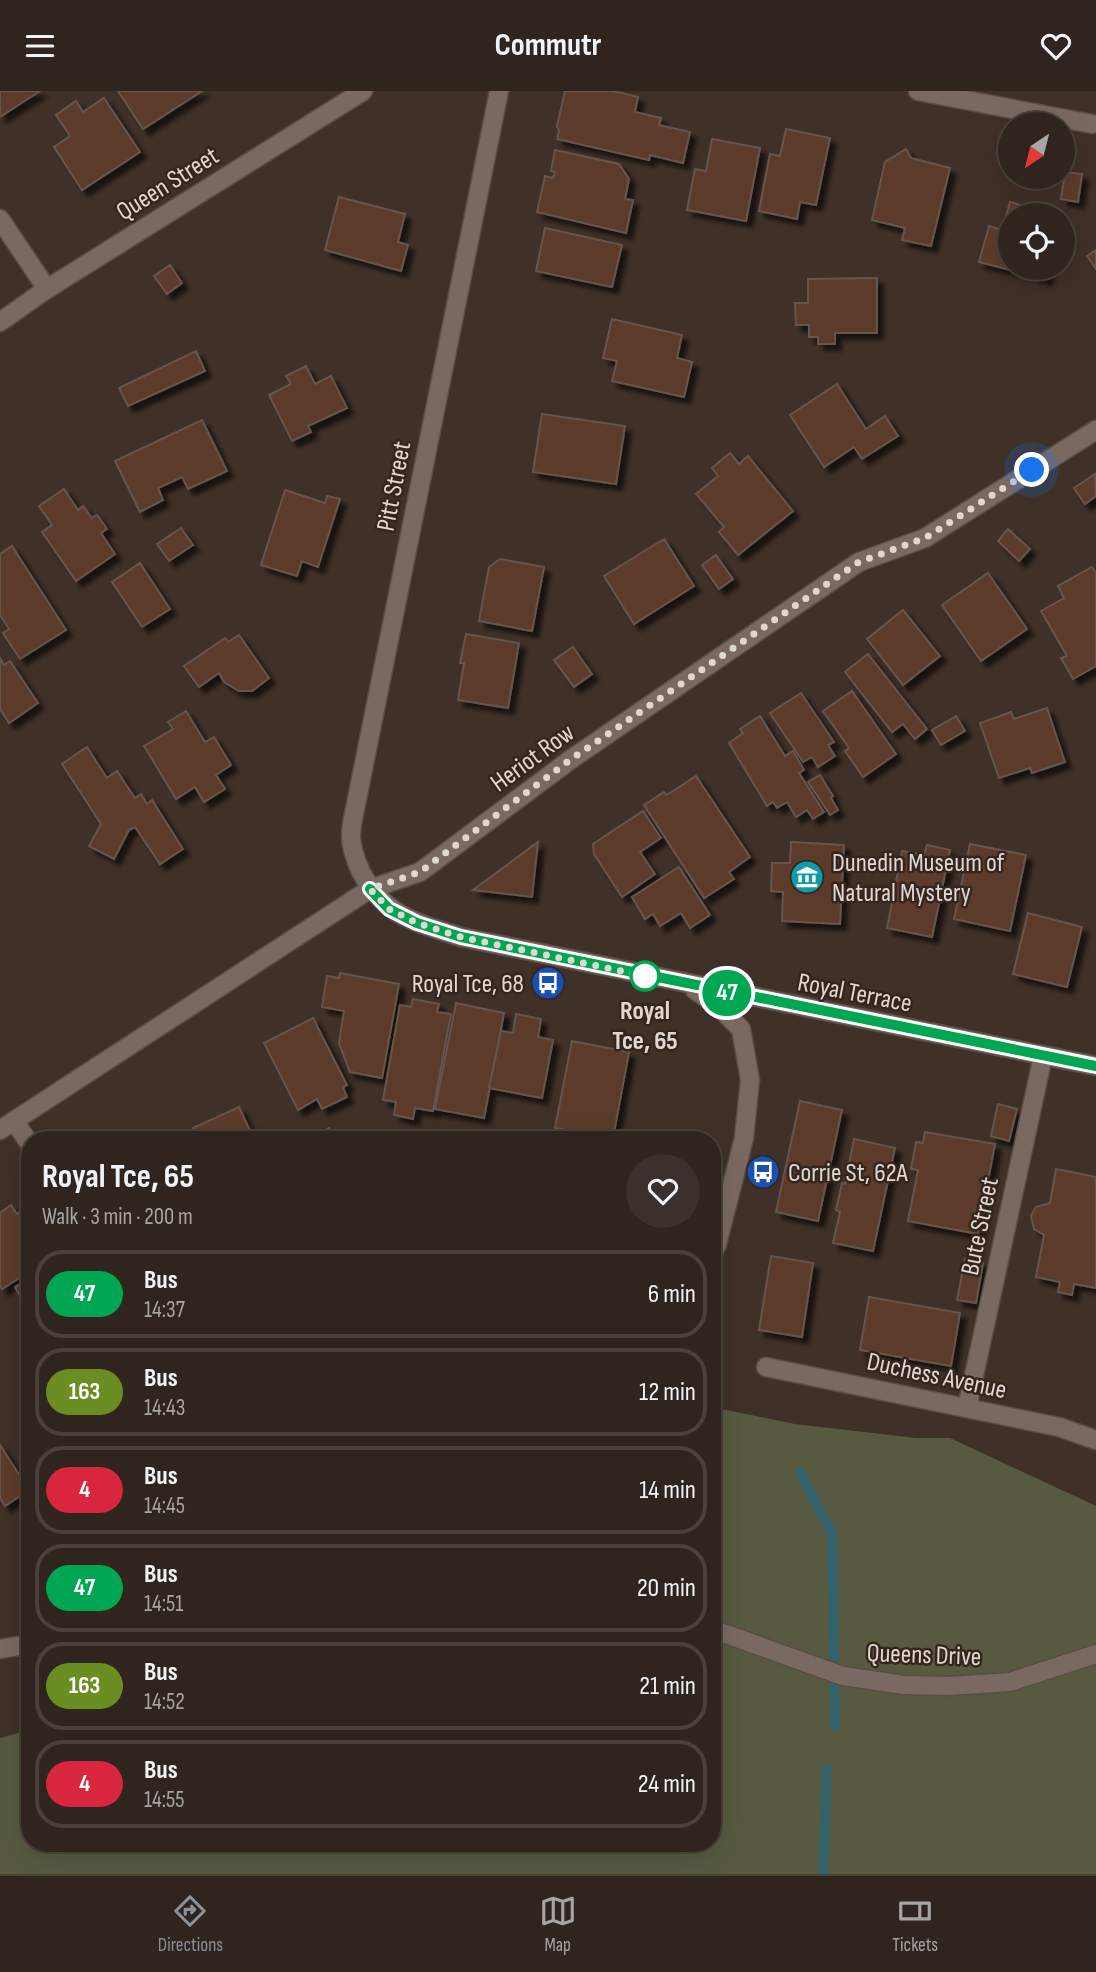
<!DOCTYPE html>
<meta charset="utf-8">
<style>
body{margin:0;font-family:"Sofia Sans Condensed",sans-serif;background:#3b302b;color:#f1f3f6;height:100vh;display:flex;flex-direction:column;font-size:26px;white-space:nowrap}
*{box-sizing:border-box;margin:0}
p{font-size:23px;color:#a7a4a4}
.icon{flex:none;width:38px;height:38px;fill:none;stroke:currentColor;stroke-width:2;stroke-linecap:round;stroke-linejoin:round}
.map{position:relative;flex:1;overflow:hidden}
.side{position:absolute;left:21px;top:1040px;width:700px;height:721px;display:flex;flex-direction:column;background:#2f241e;border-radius:28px;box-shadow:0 7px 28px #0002,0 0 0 2px #4a413c}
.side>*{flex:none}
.badge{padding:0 14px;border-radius:23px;font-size:24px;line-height:46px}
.needle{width:46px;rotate:215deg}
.tools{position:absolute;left:998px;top:21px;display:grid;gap:14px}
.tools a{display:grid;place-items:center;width:77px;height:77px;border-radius:50%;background:#2f241e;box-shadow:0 7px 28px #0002,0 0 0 2px #4a413c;font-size:35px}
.you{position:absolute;width:35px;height:35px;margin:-18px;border:5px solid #fff;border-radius:50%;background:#1a73e8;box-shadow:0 0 0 10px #1a73e833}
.map>.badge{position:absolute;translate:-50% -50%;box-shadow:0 0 0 4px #fff}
.round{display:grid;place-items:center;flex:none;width:74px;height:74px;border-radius:37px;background:#3b302b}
.headline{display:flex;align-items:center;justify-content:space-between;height:119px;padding:0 21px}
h1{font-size:33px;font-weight:700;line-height:52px}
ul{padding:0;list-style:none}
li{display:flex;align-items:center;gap:21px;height:88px;margin:0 14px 10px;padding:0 7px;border:4px solid #4a413c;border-radius:28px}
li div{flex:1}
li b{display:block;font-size:26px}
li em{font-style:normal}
li .badge{min-width:77px;font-weight:700;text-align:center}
header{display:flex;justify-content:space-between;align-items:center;height:91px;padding:0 21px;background:#2f241e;font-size:32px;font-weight:700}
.tabs{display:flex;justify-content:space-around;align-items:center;height:98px;border-top:2px solid #4a413c;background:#2f241e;font-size:19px;color:#a7a4a4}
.tabs a{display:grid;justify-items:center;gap:4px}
.tabs .on{color:#8c9099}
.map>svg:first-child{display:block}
.green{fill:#575a41}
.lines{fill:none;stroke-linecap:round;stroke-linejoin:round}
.stream{stroke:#34626c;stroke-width:10}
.building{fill:#5b3a2b;stroke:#66554e;stroke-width:2;filter:url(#shadow)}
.minor-casing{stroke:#5a4d47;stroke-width:21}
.minor{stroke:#7a6961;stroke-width:18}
.line-casing{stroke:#fff;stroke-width:16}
.line{stroke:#00a651;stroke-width:10}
.walk{stroke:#e1d7d2;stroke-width:7;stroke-dasharray:0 12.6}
.stop-dot{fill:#fff;stroke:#00a651;stroke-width:3.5}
.labels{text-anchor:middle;stroke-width:5;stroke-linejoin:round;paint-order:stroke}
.street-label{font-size:26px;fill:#e1d7d2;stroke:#34261f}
.poi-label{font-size:26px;fill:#e1d7d2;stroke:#34261f;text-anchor:start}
.stop-label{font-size:26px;font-weight:bold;fill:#e1d7d2;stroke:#34261f}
</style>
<header><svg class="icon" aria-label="menu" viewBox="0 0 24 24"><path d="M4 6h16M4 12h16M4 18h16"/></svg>Commutr<svg class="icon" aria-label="heart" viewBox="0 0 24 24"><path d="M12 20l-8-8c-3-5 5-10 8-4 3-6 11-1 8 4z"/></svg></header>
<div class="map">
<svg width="1096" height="1783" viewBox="0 0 1096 1783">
<defs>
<filter id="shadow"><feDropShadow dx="6" dy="6" stdDeviation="2" flood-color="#0009"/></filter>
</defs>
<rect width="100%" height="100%" fill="#3f3028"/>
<path class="green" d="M712,1316L795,1333L916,1347H950L1096,1415V1783H0V1647L30,1639V1752H712Z"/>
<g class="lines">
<g class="stream">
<path d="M800,1381L832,1442L835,1634"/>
<path d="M823,1783L827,1679"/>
</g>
</g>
<g class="building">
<path d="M0,0H40L0,26Z"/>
<path d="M118,0H202L143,38Z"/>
<path d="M565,0H613L638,6L635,21L661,27L659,34L690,41L683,72L650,64L649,69L557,48L559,40L557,35Z"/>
<path d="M104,7L140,61L82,99L54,56L70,45L56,24L76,10L83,21Z"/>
<path d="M786,38L830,47L816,114L800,111L797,128L759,120L770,63L780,65Z"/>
<path d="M712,48L760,57L746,130L687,119L695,78L706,80Z"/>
<path d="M906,58L911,67L950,77L931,155L902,149L905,137L872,129L885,71Z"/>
<path d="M555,59L619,73L629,88L625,108L633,109L626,142L537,121L545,85L553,87L555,81L551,80Z"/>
<path d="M1065,81L1082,83L1078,111L1061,108Z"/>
<path d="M339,106L405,123L398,151L408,154L401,180L325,159Z"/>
<path d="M1010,111L1053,124H1010V177H1049L1046,188L979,171L989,135L1002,139Z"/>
<path d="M545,137L622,154L612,196L536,180Z"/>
<path d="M1096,159V178L1087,165Z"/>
<path d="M170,174L182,192L167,203L154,185Z"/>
<path d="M877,187V242H835V253H818V246H809V234H796L795,212H808V188Z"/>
<path d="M612,228L682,244L677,267L692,271L684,306L612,290L617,270L603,267Z"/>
<path d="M196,260L205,280L128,315L119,297Z"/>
<path d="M306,275L315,293L331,285L347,317L308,335L311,341L292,350L269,304L291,293L286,285Z"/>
<path d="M837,293L866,338L885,325L898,345L862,368L854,356L824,376L790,324Z"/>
<path d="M542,323L625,335L616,393L533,381Z"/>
<path d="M202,329L227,380L188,398L182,386L158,397L163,409L140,421L115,370Z"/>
<path d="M730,362L739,373L748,365L793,420L738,464L719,441L724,436L696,403L718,385L712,377Z"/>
<path d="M1095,383L1096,405L1085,413L1074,397Z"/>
<path d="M64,398L78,419L83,415L92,427L97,424L107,438L101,442L115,463L76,490L42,441L52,434L39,415Z"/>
<path d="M285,399L325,412L327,405L340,408L318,476L302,470L297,485L261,474Z"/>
<path d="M181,437L193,454L169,470L157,453Z"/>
<path d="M1008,438L1030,458L1019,470L998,450Z"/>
<path d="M664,448L694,495L634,533L604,485Z"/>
<path d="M12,455L66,539L20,568L3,542L9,538L0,524V463Z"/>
<path d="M716,464L733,488L719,498L702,474Z"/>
<path d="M500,468L544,476L532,540L479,530L489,476Z"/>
<path d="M140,472L170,518L142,536L112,491Z"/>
<path d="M1092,476L1096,482V575L1073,588L1061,567L1067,565L1041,520L1064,507L1058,495Z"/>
<path d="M988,482L1027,538L981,570L942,514Z"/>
<path d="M903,519L940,565L903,594L867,548Z"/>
<path d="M466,543L519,552L508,617L458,609L464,572H460Z"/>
<path d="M239,544L269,587L252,600H239L224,591L219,582L199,596L184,575L225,547L228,551Z"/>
<path d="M573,556L592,583L574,596L554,569Z"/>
<path d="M868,563L927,638L915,648L903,633L892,641L845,581Z"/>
<path d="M0,567L4,574L10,570L38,612L9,632L0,618Z"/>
<path d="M852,600L896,663L863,686L845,660L849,657L823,620Z"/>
<path d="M801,602L834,651L828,654L835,665L818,676L812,666L803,671L770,622Z"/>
<path d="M1047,617L1065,671L1032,682L1030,677L999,687L980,632L1011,621L1014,628Z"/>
<path d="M186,620L205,651L214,646L231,674L216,684L225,698L204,711L195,696L176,708L144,655L173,638L168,631Z"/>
<path d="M760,625L785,665L793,660L804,679L799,682L824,721L813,728L807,719L796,726L787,711L777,717L773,711L767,715L729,652L743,642L740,638Z"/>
<path d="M956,625L965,640L941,654L932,639Z"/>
<path d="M87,656L107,687L117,680L135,707L141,703L147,713L152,709L183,758L160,773L135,736L129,739L114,768L89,755L101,733L62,673Z"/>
<path d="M820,684L833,705L831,707L838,719L830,724L808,691Z"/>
<path d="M696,685L750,766L729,781L734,788L704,807L644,714L664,701L667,704Z"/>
<path d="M643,720L661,747L640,761L655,783L622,806L594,763L593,753Z"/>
<path d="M538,751L532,806L473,799Z"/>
<path d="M791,751L844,754L840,833L782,830L783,801L771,800L772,772H790Z"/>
<path d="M970,753L1026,764L1010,840L954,828Z"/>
<path d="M927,754L950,759L932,846L887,837L902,760L924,764Z"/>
<path d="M679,776L710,824L690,837L681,822L660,835L653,823L645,828L632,806Z"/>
<path d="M1028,822L1082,836L1067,896L1013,883Z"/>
<path d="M340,882L399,893L382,987L350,981L339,952L344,920L322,916L327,885L339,887Z"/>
<path d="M413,908L439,913L437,921L451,923L433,1020L415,1017L413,1028L394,1024L396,1011L383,1009L400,914L411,916Z"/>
<path d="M456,912L504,922L484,1027L435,1018Z"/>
<path d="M516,923L541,928L538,946L553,949L542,1007L489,997L501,940L513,942Z"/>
<path d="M313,927L347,994L343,996L347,1006L322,1018L317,1008L298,1019L264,952Z"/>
<path d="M572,950L629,961L613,1047L555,1037Z"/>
<path d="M800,1010L842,1019L818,1130L776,1121Z"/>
<path d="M998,1013L1017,1018L1009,1050L991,1045Z"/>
<path d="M239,1016L254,1048H198L193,1037Z"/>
<path d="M329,1037L336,1048H315L314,1046Z"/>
<path d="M925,1041L995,1053L978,1143L908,1130L918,1079L911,1078L916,1051L923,1052Z"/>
<path d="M854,1048L895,1057L873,1160L833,1152L840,1121L836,1119L842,1092L845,1093Z"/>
<path d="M1056,1078L1096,1086V1197L1074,1193L1072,1204L1058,1201L1060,1191L1036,1186L1044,1144L1034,1138L1031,1125L1036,1116L1050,1112Z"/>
<path d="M11,1114L17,1123L30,1114V1180L2,1198L0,1194V1122Z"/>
<path d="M771,1165L813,1172L802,1246L759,1239Z"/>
<path d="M965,1168L983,1172L976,1212L957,1209Z"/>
<path d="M30,1188V1208L23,1211L15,1196Z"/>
<path d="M869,1206L960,1222L951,1275L860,1259Z"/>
<path d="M0,1354L29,1399L5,1415L0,1407Z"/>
</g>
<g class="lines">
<defs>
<g id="minor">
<path d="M499,0L356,713C354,723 351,734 351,745C351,757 356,770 361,781C386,826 415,831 461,846L1096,975"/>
<path d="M918,0L1092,33"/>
<path d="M0,128L47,198"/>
<path d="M0,231L47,198L363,0"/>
<path d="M695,899L717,914L741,938L750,989L744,1047L717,1153L712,1164"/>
<path d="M14,1030L30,1053"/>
<path d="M0,1039L370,798L420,781L570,669L859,471L925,447L1096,339"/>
<path d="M766,1276L1059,1336L1096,1349"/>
<path d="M967,1317L1043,965"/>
<path d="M712,1538L843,1585L904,1594L949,1595L1010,1591L1096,1563"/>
<path d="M0,1558L30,1553"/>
</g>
</defs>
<use href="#minor" class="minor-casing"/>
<use href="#minor" class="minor"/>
</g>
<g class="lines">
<defs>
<path id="line" d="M370,798L389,818L417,832L461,846L1096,975"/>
</defs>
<use href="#line" class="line-casing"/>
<use href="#line" class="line"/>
<path class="walk" d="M645,885L461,846L417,832L389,818L370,798L420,781L570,669L859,471L925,447L1032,379"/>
</g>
<defs>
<symbol id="museum-disc" viewBox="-11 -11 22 22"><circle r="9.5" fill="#0f9aa8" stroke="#34261f"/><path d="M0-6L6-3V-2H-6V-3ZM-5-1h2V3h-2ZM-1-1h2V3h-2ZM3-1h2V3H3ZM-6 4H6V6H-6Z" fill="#fff"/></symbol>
<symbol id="bus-disc" viewBox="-11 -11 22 22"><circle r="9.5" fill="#1a4fb4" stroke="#34261f"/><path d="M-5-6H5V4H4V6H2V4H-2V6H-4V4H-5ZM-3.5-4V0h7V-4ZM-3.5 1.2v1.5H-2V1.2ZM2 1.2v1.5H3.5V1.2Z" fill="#fff"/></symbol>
</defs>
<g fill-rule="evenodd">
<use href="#museum-disc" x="788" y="767" width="38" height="38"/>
<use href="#bus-disc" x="529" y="873" width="38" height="38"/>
<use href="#bus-disc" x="744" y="1062" width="38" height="38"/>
</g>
<circle class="stop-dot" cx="645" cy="885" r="14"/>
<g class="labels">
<g class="street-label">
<text transform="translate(167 92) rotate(-32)" y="9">Queen Street</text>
<text transform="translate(393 395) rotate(-79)" y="9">Pitt Street</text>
<text transform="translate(532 666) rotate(-36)" y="9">Heriot Row</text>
<text transform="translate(855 901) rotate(11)" y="9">Royal Terrace</text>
<text transform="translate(979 1135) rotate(-78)" y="9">Bute Street</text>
<text transform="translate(937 1284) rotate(12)" y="9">Duchess Avenue</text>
<text transform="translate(924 1563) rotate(2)" y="9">Queens Drive</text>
</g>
<g class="poi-label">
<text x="832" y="780">Dunedin Museum of<tspan x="832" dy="30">Natural Mystery</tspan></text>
<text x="524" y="901" text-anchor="end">Royal Tce, 68</text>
<text x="788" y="1090">Corrie St, 62A</text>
</g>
<g class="stop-label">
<text x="645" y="928">Royal<tspan x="645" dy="30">Tce, 65</tspan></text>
</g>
</g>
</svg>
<div class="tools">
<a><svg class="needle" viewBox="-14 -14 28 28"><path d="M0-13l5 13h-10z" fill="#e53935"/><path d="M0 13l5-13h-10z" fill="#a7a4a4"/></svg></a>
<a><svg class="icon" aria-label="locate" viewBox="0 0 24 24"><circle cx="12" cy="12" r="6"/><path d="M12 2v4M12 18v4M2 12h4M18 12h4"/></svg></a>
</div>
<div class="you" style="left:1032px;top:379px"></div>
<b class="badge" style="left:727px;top:902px;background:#00a651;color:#fff">47</b>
<section class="side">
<div class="headline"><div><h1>Royal Tce, 65</h1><p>Walk · 3 min · 200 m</p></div><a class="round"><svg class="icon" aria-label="heart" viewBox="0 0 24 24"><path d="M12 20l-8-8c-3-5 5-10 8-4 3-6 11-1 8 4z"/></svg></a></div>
<ul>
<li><span class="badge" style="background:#00a651;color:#fff">47</span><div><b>Bus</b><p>14:37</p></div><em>6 min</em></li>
<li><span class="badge" style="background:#6b8e23;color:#fff">163</span><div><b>Bus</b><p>14:43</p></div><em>12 min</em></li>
<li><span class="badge" style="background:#d7263d;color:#fff">4</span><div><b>Bus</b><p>14:45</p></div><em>14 min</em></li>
<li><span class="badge" style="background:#00a651;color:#fff">47</span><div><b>Bus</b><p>14:51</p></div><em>20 min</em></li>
<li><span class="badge" style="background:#6b8e23;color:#fff">163</span><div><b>Bus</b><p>14:52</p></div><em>21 min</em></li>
<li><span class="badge" style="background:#d7263d;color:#fff">4</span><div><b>Bus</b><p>14:55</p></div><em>24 min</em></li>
</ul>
</section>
</div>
<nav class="tabs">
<a class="on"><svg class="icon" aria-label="directions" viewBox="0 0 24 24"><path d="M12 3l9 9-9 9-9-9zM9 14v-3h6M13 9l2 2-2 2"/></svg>Directions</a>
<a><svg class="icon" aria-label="map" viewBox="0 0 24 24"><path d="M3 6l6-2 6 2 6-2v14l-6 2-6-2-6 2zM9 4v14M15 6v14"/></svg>Map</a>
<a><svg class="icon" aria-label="tickets" viewBox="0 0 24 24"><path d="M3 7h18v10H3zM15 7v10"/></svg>Tickets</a>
</nav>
